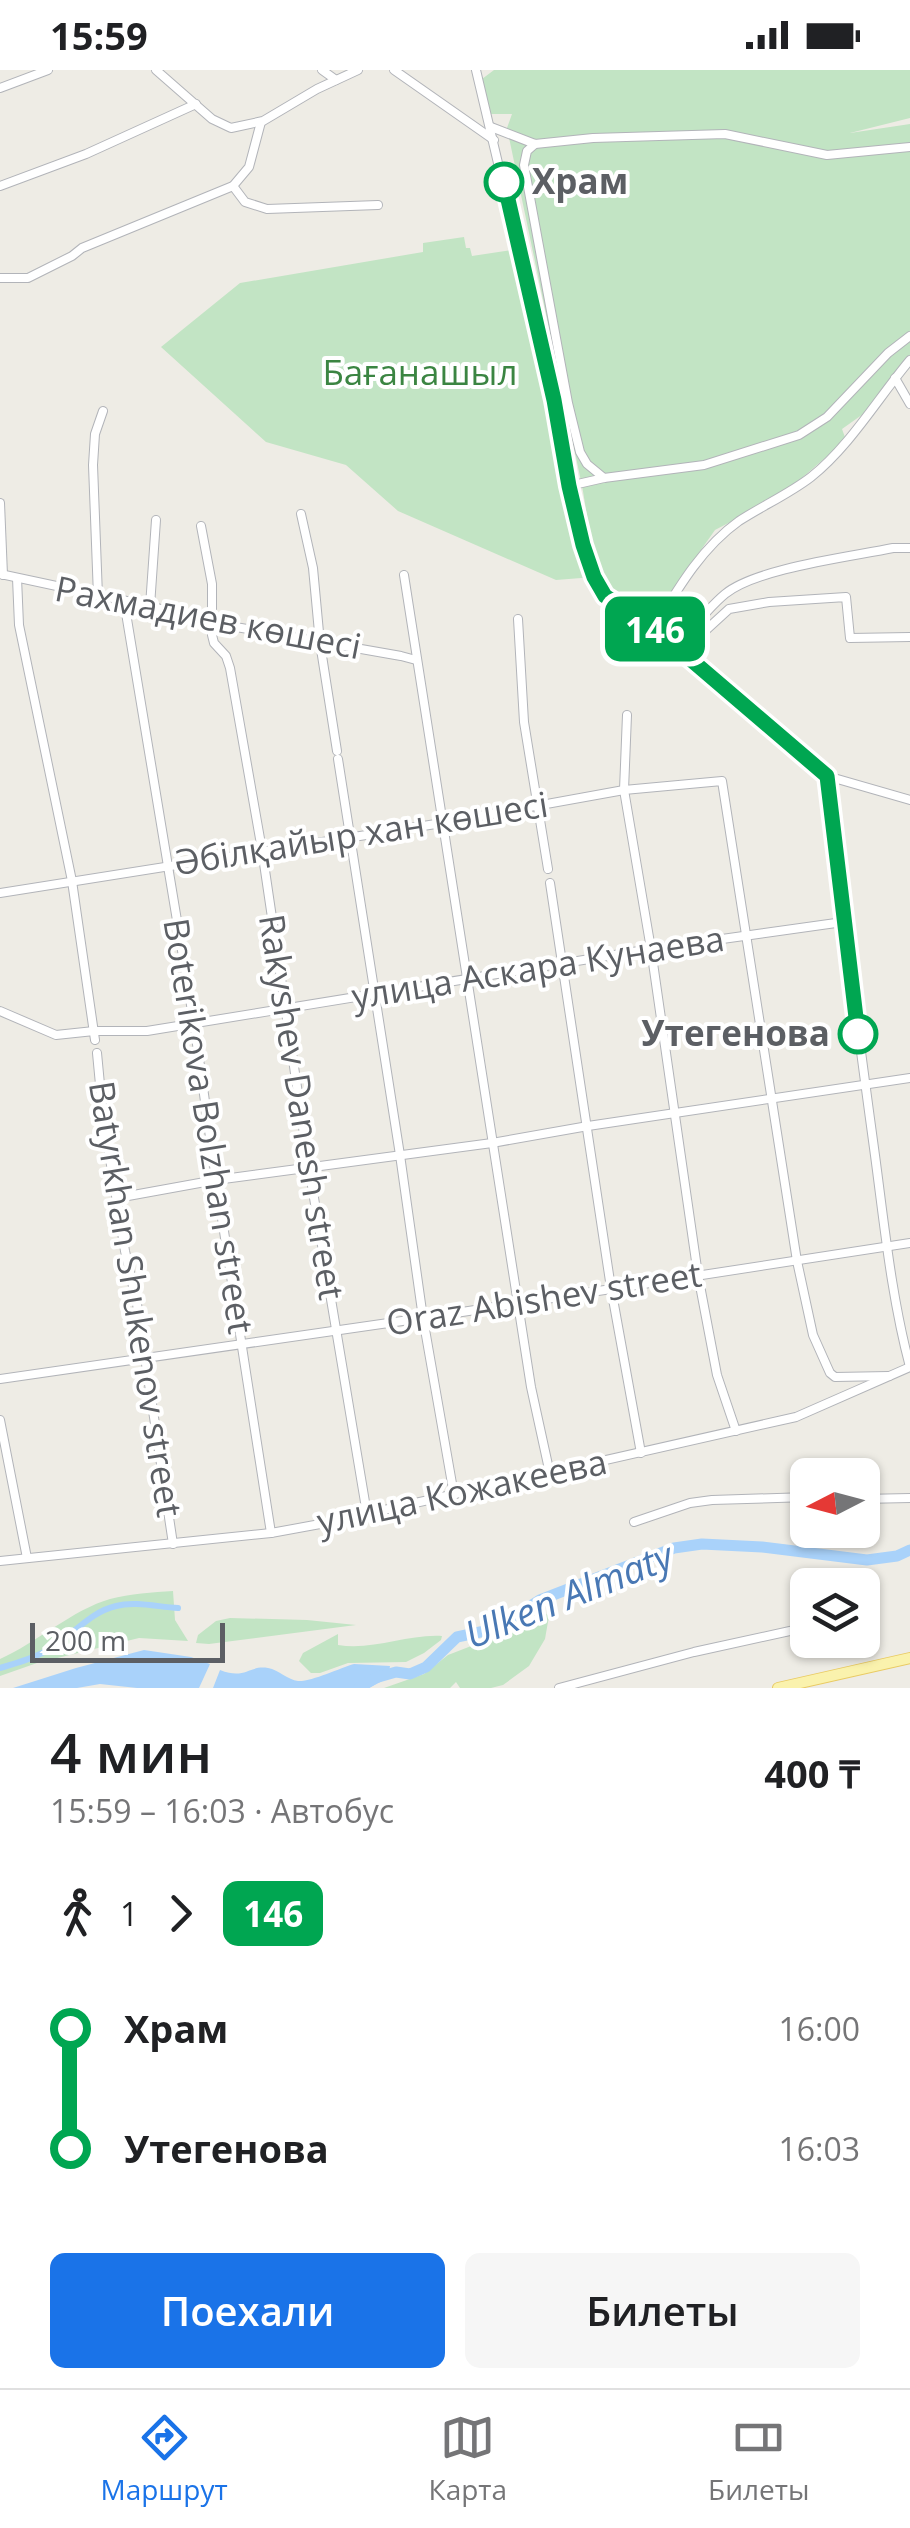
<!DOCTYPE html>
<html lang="ru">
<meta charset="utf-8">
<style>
body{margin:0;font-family:"Open Sans",sans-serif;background:#f6f6f6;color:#202124;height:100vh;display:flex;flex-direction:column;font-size:38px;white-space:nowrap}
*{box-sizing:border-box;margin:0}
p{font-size:32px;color:#757577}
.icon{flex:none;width:55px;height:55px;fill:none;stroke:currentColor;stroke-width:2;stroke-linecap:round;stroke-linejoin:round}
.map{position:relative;height:1618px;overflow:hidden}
.panel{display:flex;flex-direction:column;background:#fff;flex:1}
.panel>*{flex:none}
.badge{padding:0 20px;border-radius:15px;font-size:35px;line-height:65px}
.needle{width:65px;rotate:264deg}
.controls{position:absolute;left:790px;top:1388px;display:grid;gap:20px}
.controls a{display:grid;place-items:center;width:90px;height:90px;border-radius:15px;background:#fff;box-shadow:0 2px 8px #0004;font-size:50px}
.scale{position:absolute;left:30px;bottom:25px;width:195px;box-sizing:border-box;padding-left:10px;border:5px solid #5c5f64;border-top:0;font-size:28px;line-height:35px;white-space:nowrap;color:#5c5f64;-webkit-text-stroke:8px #fff;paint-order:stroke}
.map>.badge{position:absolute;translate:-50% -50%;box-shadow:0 0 0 5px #fff}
.legs{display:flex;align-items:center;gap:15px;height:110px;padding:0 50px;font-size:32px}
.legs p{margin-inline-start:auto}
.head{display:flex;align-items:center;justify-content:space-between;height:170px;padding:0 50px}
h1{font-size:55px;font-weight:600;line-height:75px}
.cta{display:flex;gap:20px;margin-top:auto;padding:20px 50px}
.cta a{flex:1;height:115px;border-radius:15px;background:#1a73e8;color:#fff;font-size:40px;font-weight:600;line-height:115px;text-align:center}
.cta a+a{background:#f6f6f6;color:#202124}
ul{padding:0 50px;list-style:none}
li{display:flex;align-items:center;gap:35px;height:120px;font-size:38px}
li i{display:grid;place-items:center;width:15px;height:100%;margin:0 12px;background:currentColor}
li i::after{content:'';width:25px;height:25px;margin:-12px;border:8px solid;border-radius:50%;background:#fff}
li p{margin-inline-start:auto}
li:first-child i{background:linear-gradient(#0000 50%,currentColor 0)}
li:last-child i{background:linear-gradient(currentColor 50%,#0000 0)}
.status{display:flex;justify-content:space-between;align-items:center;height:70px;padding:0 50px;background:#fff;direction:ltr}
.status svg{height:28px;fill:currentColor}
.menu{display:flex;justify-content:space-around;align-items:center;height:140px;border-top:2px solid #e0e0e0;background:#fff;font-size:28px;color:#757577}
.menu a{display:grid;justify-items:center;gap:5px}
.menu .selected{color:#1a73e8}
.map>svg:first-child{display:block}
.green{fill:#c2e4c4}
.water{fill:#a9d2fa}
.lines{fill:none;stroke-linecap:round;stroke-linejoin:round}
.canal{stroke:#a9d2fa;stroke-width:6}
.river{stroke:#a9d2fa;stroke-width:11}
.minor-casing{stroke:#b2b4b9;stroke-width:10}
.major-casing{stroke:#e9ca62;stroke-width:12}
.minor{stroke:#fff;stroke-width:8}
.major{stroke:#faf2ad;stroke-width:10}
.line-1-casing{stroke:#fff;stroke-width:22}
.line-1{stroke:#00a651;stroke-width:15}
.stop-1-dot{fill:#fff;stroke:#00a651;stroke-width:5}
.labels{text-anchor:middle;stroke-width:8;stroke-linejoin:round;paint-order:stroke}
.stop-label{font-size:35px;font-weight:bold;fill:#5c5f64;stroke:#fff;text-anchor:start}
.park-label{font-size:35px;fill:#3b8542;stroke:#fff}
.street-label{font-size:35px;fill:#5c5f64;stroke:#fff}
.water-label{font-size:38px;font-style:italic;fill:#4978b4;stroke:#fff}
</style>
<div class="status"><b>15:59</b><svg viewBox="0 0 49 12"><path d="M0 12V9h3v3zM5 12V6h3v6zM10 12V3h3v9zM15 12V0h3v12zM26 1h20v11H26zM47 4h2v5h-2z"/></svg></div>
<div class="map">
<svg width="910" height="1618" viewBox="0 0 910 1618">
<rect width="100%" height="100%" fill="#eeece5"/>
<g class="green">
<path d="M494,0H910V48L850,63L910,54V295L873,337L842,359L846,370L782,425L715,460L655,545C645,540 629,535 620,527C591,501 589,452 582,416L507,58L512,44H489L482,9Z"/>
<path d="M464,167L466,178H470L472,186L511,180L569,416L594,507L556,510L398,441L346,395L266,372L161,277L240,213L423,182V173Z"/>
<path d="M173,1521L175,1550L188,1571L139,1568L37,1593L0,1606V1589C36,1573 74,1539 110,1529C130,1524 153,1522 173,1521Z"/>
<path d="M538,1538L549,1546L545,1569L529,1596L503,1615L491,1618H460L456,1612L450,1618H384L424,1604L448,1585L479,1573Z"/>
<path d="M230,1548L307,1550L356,1555L209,1574L196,1573L198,1565L216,1551Z"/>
<path d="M338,1564V1575C372,1581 407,1564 442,1566L441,1570L424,1583L406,1592L348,1593L320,1603H311L299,1591L303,1583Z"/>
</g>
<g class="water">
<path d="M144,1580L191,1587L210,1594L199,1618H137L100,1614L77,1618H13L76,1598Z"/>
<path d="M354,1594L390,1596L388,1608L369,1618H213L220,1600C246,1610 248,1595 268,1598C279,1600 288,1610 298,1611C311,1612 340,1598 354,1594Z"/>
</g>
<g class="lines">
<path class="canal" d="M0,1598C17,1593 35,1588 51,1578C73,1565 90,1542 116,1536C135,1531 158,1537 178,1538"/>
<path class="river" d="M359,1618L375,1608L396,1602L410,1604L426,1597L457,1567L494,1559L540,1530L674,1478L702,1474L762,1477L867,1490L897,1486L910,1480"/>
<defs>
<g id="minor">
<path d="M156,0L212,49L231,58L263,51L317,19L358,0"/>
<path d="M322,0L336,10"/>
<path d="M394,0L494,70"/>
<path d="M476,0L554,330L569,416L583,475L594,507L605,526L654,558L827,706L910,730"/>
<path d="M0,18L48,0"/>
<path d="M491,57L535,74L593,68L725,64L827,85L910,77"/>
<path d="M535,74L527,81L524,95L568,333L580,382L587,394L604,408"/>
<path d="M0,116L86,84L196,34"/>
<path d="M233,116L245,132L267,139L378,135"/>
<path d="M0,208H28L72,186L82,178L233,116L249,97L261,52"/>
<path d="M895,308L910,334"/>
<path d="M569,416L604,408L704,395L799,365L827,347L888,283L910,266"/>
<path d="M0,433L3,505"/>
<path d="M301,444L313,498L320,573L337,681"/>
<path d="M201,456L212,514V565L214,573L226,586L230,598L262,780L309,1098L367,1444"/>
<path d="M0,504L150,536L213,553L401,586L416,590"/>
<path d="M404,505L531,1317L550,1404"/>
<path d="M17,508L19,555L72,811L95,970"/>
<path d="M98,526L93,395L95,364L103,341"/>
<path d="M124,531L194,953L216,1110L271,1463"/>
<path d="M150,536L156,450"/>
<path d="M518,549L524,652L548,799"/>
<path d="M654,558C677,520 701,478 739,451C762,436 789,424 811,407C850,376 878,328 910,290"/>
<path d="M677,577C692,559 707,539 725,524C757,498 850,487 893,478H910"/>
<path d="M682,582L729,539L769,532L846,527L850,568L910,567"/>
<path d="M627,645L624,720L651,879L698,1205L717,1305L736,1361"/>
<path d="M338,689L400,1085L423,1248L454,1425"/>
<path d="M827,706C841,830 857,954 874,1078C884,1151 891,1226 910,1297"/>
<path d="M550,813L611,1218L641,1383"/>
<path d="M0,823L442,753L624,720L722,711L797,1191L813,1265L830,1303L835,1307L889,1306"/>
<path d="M0,941L56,965L94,961H147L651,879L843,852"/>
<path d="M97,983L103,1046L125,1181L137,1234L173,1474"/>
<path d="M117,1128L216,1110L492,1073L588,1056L910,1008"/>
<path d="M0,1309L423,1248L910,1173"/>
<path d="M0,1350L27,1488"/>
<path d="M862,1429L910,1428"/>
<path d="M634,1452L690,1433L712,1430L808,1427"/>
<path d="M0,1491L271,1463L331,1452L796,1347L910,1297"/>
<path d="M559,1618L694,1582L808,1557"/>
</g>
<path id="major" d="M778,1618L910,1588"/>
</defs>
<use href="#minor" class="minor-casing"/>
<use href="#major" class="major-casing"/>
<use href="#minor" class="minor"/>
<use href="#major" class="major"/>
</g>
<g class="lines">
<defs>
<path id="line-1" d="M504,112L554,330L569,416L583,475L594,507L605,526L654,558L827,706L858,964"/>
</defs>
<use href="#line-1" class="line-1-casing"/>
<use href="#line-1" class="line-1"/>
</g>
<g class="stop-1-dot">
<circle cx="504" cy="112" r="18"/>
<circle cx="858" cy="964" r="18"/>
</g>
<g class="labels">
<g class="stop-label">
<text x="532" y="124">Храм</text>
<text x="830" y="976" text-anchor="end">Утегенова</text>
</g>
<g class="park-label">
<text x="420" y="315">Бағанашыл</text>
</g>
<g class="street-label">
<text transform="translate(208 548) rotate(11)" y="12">Рахмадиев көшесі</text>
<text transform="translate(361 764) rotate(-9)" y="12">Әбілқайыр хан көшесі</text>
<text transform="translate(538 898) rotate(-9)" y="12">улица Аскара Кунаева</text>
<text transform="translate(301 1037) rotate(81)" y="12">Rakyshev Danesh street</text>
<text transform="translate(208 1056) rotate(81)" y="12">Boterikova Bolzhan street</text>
<text transform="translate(135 1229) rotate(81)" y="12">Batyrkhan Shukenov street</text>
<text transform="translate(544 1229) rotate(-9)" y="12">Oraz Abishev street</text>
<text transform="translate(462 1422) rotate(-12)" y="12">улица Кожакеева</text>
</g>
<g class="water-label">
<text transform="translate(569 1526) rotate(-22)" y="13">Ulken Almaty</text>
</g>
</g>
</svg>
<div class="controls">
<a><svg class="needle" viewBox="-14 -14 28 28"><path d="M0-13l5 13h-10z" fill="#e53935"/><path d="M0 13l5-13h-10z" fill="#757577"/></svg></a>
<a><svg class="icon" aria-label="layers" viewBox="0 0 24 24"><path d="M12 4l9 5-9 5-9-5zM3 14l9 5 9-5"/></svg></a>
</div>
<div class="scale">200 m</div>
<b class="badge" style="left:655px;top:559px;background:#00a651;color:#fff">146</b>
</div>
<section class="panel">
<div class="head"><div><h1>4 мин</h1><p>15:59 – 16:03 · Автобус</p></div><b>400 ₸</b></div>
<div class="legs"><svg class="icon" aria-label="walk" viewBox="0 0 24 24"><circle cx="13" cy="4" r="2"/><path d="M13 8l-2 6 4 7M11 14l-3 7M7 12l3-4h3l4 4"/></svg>1<svg class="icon" aria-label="forward" viewBox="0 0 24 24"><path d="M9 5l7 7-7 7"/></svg><b class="badge" style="background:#00a651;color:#fff">146</b></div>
<ul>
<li><i style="color:#00a651"></i><b>Храм</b><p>16:00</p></li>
<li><i style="color:#00a651"></i><b>Утегенова</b><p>16:03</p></li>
</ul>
<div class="cta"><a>Поехали</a><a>Билеты</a></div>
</section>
<nav class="menu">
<a class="selected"><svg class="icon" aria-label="directions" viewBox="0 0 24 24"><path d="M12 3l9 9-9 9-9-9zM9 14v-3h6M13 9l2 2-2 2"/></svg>Маршрут</a>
<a><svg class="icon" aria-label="map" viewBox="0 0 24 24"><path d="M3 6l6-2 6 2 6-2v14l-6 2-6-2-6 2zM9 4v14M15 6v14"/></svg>Карта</a>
<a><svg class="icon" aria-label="tickets" viewBox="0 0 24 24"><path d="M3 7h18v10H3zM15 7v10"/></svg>Билеты</a>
</nav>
